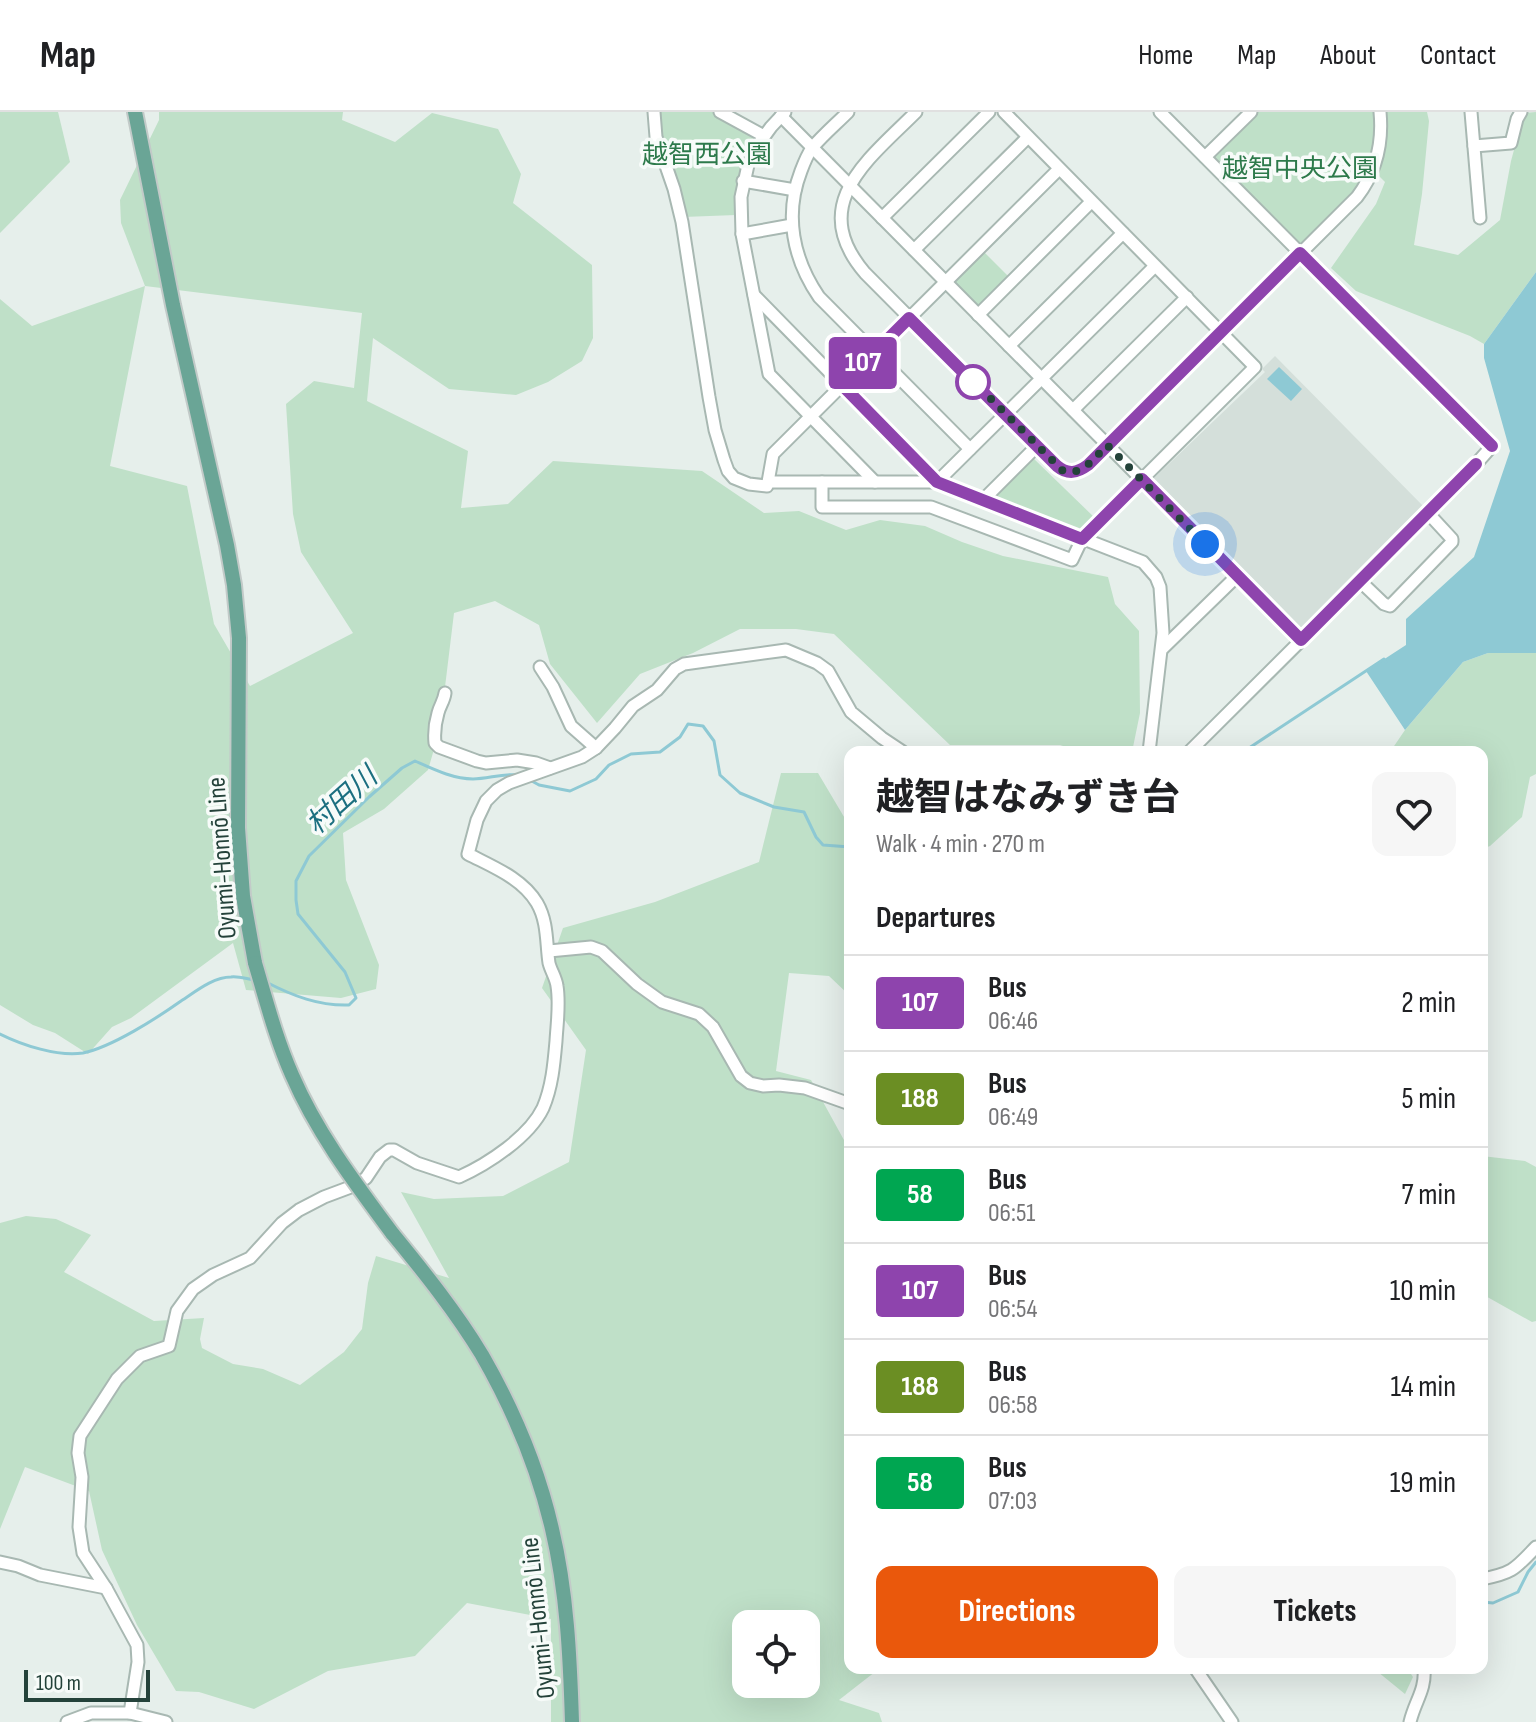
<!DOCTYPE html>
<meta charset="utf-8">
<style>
body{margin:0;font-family:"Sofia Sans Condensed","Noto Sans JP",sans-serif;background:#f6f6f6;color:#202124;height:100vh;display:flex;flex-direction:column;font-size:30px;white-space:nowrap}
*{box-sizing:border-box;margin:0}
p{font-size:26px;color:#757577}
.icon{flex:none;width:44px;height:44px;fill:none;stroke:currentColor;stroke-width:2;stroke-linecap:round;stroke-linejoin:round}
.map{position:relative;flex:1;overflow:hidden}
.sheet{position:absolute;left:844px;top:634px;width:644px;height:928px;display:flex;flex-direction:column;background:#fff;border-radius:16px;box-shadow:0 8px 32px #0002}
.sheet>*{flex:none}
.badge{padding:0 16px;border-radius:6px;font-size:28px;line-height:52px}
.buttons{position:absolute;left:732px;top:1498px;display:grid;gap:16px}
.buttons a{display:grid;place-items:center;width:88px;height:88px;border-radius:16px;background:#fff;box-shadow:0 8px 32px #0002;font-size:40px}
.scale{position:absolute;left:24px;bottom:20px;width:126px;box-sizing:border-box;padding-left:8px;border:4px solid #24423a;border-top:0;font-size:22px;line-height:28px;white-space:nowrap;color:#24423a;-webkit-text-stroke:6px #f7fbf9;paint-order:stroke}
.you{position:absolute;width:40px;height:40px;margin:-20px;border:6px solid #fff;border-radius:50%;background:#1a73e8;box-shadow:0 0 0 12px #1a73e833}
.map>.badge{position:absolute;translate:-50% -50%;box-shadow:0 0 0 4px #fff}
h2{padding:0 32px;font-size:30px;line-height:72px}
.round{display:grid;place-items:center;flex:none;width:84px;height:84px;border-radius:16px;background:#f6f6f6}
.summary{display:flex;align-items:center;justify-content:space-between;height:136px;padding:0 32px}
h1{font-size:38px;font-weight:700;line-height:60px}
.cta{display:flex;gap:16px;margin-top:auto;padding:16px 32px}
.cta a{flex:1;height:92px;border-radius:16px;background:#ea580c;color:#fff;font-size:32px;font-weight:700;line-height:92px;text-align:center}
.cta a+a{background:#f6f6f6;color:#202124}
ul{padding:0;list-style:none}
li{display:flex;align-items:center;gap:24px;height:96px;padding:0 32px;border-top:2px solid #e0e0e0}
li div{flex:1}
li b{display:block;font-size:30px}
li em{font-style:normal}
li .badge{min-width:88px;font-weight:700;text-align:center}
header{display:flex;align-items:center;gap:48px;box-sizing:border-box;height:112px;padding:0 40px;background:#fff;border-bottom:2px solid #e0e0e0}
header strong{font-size:38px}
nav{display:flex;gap:44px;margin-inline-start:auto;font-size:28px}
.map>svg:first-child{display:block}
.built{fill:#d4dfda}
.green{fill:#bfe0c8;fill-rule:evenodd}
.water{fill:#8ec9d4}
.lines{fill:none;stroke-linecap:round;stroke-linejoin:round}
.stream{stroke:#8ec9d4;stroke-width:3}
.minor-casing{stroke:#a8b8b2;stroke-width:15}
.major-casing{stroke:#c2cac8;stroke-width:18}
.minor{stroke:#fff;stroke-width:11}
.major{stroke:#6aa596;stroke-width:14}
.major-bridge-casing{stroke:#c2cac8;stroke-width:18;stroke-linecap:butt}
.major-bridge{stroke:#6aa596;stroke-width:14}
.line-casing{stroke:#fff;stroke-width:18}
.line{stroke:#8e44ad;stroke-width:12}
.walk{stroke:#24423a;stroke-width:8;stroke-dasharray:0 14.4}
.stop-dot{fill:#fff;stroke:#8e44ad;stroke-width:4}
.labels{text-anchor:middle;stroke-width:7;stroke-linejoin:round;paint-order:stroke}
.park-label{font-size:26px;fill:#2d7a4b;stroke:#f7fbf9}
.street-label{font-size:26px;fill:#24423a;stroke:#f7fbf9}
.water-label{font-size:28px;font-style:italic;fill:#1c6f80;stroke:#f7fbf9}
</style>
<header>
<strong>Map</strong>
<nav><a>Home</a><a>Map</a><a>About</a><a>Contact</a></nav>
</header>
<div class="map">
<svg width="1536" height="1610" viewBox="0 0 1536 1610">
<rect width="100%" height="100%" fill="#e6efeb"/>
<path class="built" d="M1275,244L1427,398L1302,522L1150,370L1265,260L1262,257Z"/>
<g class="green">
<path d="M0,0H58L70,50L0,121Z"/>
<path d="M159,0H343L342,8L395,30L432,1L498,17L521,62L513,91L592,153L593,226L582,249L548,270L516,283L449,277L373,226L367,289L468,339L461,396L508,392L553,349L702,359L764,401L799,399L846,418L880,408L925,414L962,430L1003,444L1108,465L1115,492L1139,519L1140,601L1132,640H1081L1060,633H950L834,522L796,517H740L693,541L640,562L597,611L550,552L539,513L495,489L454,501L445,575L439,584V620L428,658L384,697L343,721L346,768L379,853L376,877L341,886L246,878L233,831L131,906L112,915L88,942L55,921L33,913L0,893V187L32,214L145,174L121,111L120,88L159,8ZM145,174L362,201L354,276L314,269L286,292L293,402L301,440L353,521L250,574L214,512L187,374L110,354Z"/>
<path d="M657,0H712L754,23L756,31C741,54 737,76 736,103L683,105L660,24Z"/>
<path d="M1254,0H1427L1429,9L1422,82L1414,133L1458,143L1500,108L1511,49L1524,1L1536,0V160L1484,232L1470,224L1356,179L1331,156L1376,92L1385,70L1369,54L1353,83L1300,136L1210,43Z"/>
<path d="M983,139L1010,166L976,198L949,171Z"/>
<path d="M1031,344L1096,407L1083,421L1078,422L992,389V384Z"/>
<path d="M1488,541H1536V662L1530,665L1522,705L1490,734L1482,737V640H1390L1405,618L1463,550Z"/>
<path d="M781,661H818L850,715V884L829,864L789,861L776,959L811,968L850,1039V1556H880L839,1588L879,1601L882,1610H551V1507L467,1491L415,1544L328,1559L254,1597L199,1580L176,1579L137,1513L102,1438L89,1379L25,1355L0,1417V1111L26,1104L56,1107L91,1123L64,1160L154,1209L204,1206L200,1227L202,1236L233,1252L263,1257L300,1273L344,1240L362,1217L368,1171L376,1144L449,1166L401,1080L434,1087L503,1084L569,1050L586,938L542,876L563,816L655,790L759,750ZM746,1512H806V1572H746Z"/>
<path d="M1482,1044L1525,1049L1536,1055V1209L1532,1210L1482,1182Z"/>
<path d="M1377,1556H1407L1413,1565L1405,1582L1378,1560Z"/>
</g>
<g class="water">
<path d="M1536,160V541H1488L1463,550L1405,618L1366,559L1406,533V507L1474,445L1510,339L1484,246V232Z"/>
<path d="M1279,255L1302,277L1291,289L1267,267Z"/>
</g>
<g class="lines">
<g class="stream">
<path d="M1243,640L1384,547L1386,550"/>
<path d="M530,668L539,673L570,679L596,667L609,653L631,642L660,640L680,625L688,612L703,614L714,629L720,663L740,681L774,695L804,700L816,725L823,733L850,735"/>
<path d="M266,870C293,884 319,894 349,893L356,886L345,860L298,802L296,788V769L309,744L369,685L402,656L415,649C433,657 453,667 473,667C488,667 503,661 519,663"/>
<path d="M0,922C22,933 58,945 83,941C112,935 157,906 181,889C195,880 213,865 231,865C238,864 247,867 255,868"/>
<path d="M1482,1490L1493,1491L1518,1480L1528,1460L1536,1450"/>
</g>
<defs>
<g id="minor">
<path d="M654,0L656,25L674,77L682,110L709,285L715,318L724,348L728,359L734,366L749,372L767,374L768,370"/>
<path d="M720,0L764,24"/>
<path d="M785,0L771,15L755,37L748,53L741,85L742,122L769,262L875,370"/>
<path d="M848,0C836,12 823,23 812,36C807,43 804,51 801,59C784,103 793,147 819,185L970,337"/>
<path d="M916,0C869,47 806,92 865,161L1057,354C1068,363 1077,361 1088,353L1357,85C1376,60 1383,31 1380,0"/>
<path d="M1160,0L1492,334L1461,369L1189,640"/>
<path d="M1471,0L1480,106"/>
<path d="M781,4L1301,528"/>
<path d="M1474,34L1511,31L1517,7L1521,0"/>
<path d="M1205,45L1251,0"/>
<path d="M1059,57L773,342L768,370H937L1143,450L1156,465L1160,475L1163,521L1149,640"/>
<path d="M743,69L795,78"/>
<path d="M882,106L989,0"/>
<path d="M742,122L792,113"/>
<path d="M914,138L1028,25"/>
<path d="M754,183L937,370L1155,154"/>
<path d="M978,203L1091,90"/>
<path d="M1009,234L1123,121"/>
<path d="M1073,298L1187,185"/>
<path d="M822,370V395H931L1072,448L1082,427L1255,255L1004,0"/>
<path d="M983,388L1037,334"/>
<path d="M1360,469L1384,492L1390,494L1452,430V427L1428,401"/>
<path d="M1163,536L1237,464"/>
<path d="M540,555L553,575L571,614L596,636"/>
<path d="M445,581C444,589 440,593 438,601C435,611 434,621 435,631L439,635L477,649L486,651L517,648L536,651L550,656"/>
<path d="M549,839L591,835L602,839L637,872L662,890L699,902L713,915L741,964L750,971L763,974L779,973L805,976L850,992"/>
<path d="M0,1450L18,1454L40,1463L106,1476"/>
<path d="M1482,1467C1513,1461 1515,1457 1536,1435"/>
<path d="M1195,1556L1232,1610"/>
<path d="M130,1601L138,1550L137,1533L106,1476L83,1441L79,1415L82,1365L78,1341L80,1324L117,1267L140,1244L169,1234L177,1199L193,1177L213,1163L250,1146L282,1111L299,1098L324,1085L356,1073L366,1066L380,1045L389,1038H394L417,1051L459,1065C488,1052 529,1025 543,996C552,975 554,952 556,929C557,911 560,892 557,874C556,866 551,859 549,851C546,831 548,810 537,791C522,766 493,755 468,742L477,708L486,689L497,678L509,671L582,645L596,636L615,616L633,594L657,578L675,557L684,552L786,538L817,551L828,559L851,600L882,626L903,640"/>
<path d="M67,1610L91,1601H130L166,1610"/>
<path d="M1410,1610C1415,1589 1426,1578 1424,1556"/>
</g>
<g id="major">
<path d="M135,0L173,193L227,433L234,473L239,526L238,716L243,784L255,851"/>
<path d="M392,1121C424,1160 456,1200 482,1243C513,1297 538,1356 552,1417C567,1480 570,1545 572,1610"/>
</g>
</defs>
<use href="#minor" class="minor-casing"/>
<use href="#major" class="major-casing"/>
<use href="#minor" class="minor"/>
<use href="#major" class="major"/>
<defs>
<path id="major-bridge" d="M255,851C266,888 276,927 292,963C317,1021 355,1071 392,1121"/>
</defs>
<use href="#major-bridge" class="major-bridge-casing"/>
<use href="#major-bridge" class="major-bridge"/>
</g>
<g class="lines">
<defs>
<path id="line" d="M1476,352L1301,528L1142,367L1082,427L937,370L842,273L909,206L1057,354C1068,363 1077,361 1088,353L1300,141L1492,334"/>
</defs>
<use href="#line" class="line-casing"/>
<use href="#line" class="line"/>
<path class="walk" d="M973,270L967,263L1063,359C1083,364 1094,346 1107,333L1205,432"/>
</g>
<circle class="stop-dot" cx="973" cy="270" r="16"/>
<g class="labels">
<g class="park-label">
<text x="707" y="51">越智西公園</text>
<text x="1300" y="65">越智中央公園</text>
</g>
<g class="street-label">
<text transform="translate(221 746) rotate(-94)" y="9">Oyumi-Honnō Line</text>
<text transform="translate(537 1506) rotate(-96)" y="9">Oyumi-Honnō Line</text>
</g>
<g class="water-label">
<text transform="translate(341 688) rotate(-42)" y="10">村田川</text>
</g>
</g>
</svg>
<div class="buttons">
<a><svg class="icon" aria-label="locate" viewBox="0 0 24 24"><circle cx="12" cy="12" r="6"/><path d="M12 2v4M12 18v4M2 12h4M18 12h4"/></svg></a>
</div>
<div class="scale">100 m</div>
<div class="you" style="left:1205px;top:432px"></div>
<b class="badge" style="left:863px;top:251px;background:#8e44ad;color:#fff">107</b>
<section class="sheet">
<div class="summary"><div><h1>越智はなみずき台</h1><p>Walk · 4 min · 270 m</p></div><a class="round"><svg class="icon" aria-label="heart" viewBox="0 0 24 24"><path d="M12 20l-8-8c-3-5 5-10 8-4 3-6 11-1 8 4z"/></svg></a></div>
<h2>Departures</h2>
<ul>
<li><span class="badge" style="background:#8e44ad;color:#fff">107</span><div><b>Bus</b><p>06:46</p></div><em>2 min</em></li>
<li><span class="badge" style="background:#6b8e23;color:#fff">188</span><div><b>Bus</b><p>06:49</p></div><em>5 min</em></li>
<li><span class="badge" style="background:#00a651;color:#fff">58</span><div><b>Bus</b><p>06:51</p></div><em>7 min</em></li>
<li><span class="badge" style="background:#8e44ad;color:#fff">107</span><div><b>Bus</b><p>06:54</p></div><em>10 min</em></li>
<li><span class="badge" style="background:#6b8e23;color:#fff">188</span><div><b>Bus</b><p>06:58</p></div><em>14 min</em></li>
<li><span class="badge" style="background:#00a651;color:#fff">58</span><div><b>Bus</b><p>07:03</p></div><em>19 min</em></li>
</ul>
<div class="cta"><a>Directions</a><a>Tickets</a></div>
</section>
</div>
